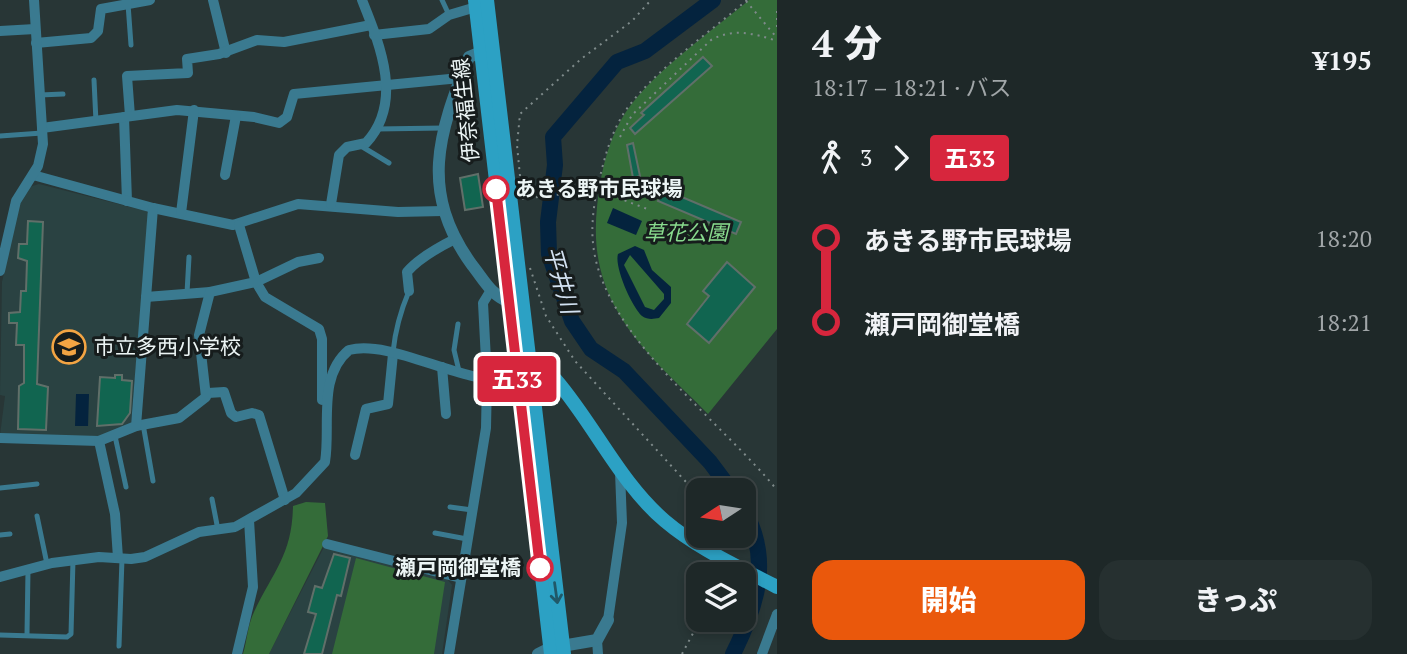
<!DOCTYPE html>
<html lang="ja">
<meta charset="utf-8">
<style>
body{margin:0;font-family:"PT Serif","Noto Sans JP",serif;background:#263030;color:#f1f3f6;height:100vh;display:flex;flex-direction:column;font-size:26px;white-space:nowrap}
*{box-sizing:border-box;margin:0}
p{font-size:23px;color:#a1a6a8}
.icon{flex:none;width:38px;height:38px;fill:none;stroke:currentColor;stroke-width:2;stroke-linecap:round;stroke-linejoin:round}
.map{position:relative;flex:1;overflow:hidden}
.details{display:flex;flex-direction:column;background:#1e2828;width:630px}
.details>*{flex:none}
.badge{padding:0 14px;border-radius:5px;font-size:24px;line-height:46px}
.needle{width:46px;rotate:258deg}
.buttons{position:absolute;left:686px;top:478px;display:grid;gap:14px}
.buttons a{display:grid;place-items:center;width:70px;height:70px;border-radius:14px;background:#1e2828;box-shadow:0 4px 10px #0003,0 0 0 2px #3c4445;font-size:35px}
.map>.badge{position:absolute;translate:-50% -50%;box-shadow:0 0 0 4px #fff}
.legs{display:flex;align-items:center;gap:10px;height:77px;padding:0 35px;font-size:23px}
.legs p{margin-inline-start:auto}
.head{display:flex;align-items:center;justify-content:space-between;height:119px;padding:0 35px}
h1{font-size:38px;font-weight:800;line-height:52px}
.action{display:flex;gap:14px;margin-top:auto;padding:14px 35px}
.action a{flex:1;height:80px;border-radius:21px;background:#ea580c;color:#fff;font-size:28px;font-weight:800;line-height:80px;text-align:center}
.action a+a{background:#263030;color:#f1f3f6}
ul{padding:0 35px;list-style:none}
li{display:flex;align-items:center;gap:24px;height:84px;font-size:26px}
li i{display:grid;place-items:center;width:10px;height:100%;margin:0 9px;background:currentColor}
li i::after{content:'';width:18px;height:18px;margin:-9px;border:5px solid;border-radius:50%;background:#1e2828}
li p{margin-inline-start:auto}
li:first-child i{background:linear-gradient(#0000 50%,currentColor 0)}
li:last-child i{background:linear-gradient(currentColor 50%,#0000 0)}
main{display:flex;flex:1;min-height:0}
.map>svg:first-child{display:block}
.built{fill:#2a4242}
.green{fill:#346c39}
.water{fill:#04233e;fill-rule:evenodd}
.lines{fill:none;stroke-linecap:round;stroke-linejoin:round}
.river{stroke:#04233e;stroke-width:16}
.building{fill:#116550;stroke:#606f69;stroke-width:2}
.path{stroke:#7f8b8b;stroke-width:2;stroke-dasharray:2 5;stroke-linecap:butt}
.service{stroke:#3a7a90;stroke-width:5}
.minor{stroke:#3a7a90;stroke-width:10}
.tertiary{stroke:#3a7a90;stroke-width:12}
.secondary{stroke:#2ca1c4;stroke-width:14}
.oneway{stroke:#205868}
.line-1-casing{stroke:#fff;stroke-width:16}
.line-1{stroke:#d7263d;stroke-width:10}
.stop-1-dot{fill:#fff;stroke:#d7263d;stroke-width:3.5}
.labels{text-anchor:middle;stroke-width:6;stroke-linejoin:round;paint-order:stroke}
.street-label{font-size:21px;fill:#ecf5f5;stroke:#161c1c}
.stop-label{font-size:21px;font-weight:bold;fill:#ecf5f5;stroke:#161c1c;text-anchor:start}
.park-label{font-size:21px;font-style:italic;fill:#89db8e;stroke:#161c1c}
.poi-label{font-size:21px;fill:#ecf5f5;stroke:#161c1c;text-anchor:start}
.water-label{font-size:23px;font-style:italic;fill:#d3e2f2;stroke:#161c1c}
</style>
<main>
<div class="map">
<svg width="777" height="654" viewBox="0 0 777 654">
<rect width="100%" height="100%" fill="#283636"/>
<g class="built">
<path d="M39,184L146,211L149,215L131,423L102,438L0,435L5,396L0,395L2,282L21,197L29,187Z"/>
<path d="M324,547L447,579L452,585L442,654H269Z"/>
</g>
<g class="green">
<path d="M749,0H777V329L708,414C678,383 641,352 619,314C599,280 593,247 597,207C600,177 606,147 621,120C645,77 711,32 749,0Z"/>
<path d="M306,502L325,503L328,536L269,654H243C247,640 248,624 254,612C274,570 292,555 293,506Z"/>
<path d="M356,558L445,582L434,654H332Z"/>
</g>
<g class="water">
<path d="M613,208L642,221L636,235L607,223Z"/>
<path d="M635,246L644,250L652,270L671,287V303L659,318C653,319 648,320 642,316C632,307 614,267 618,254ZM630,255L664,294V299L654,310L645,307L624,265Z"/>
<path d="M76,394H89L88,426H75Z"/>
</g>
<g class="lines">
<g class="river">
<path d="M713,0L645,51L617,62L553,137L555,165L548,222L549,254L572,321L591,349L624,371L710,462L731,490"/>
<path d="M733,654C757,606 772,560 744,510"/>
</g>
</g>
<g class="building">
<path d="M703,57L712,66L635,134L630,128L644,115L641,113Z"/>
<path d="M633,143L640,176L633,178L627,145Z"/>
<path d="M478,174L483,207L465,210L460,178Z"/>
<path d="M663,189L741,222L736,234L658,201Z"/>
<path d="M28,221L43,222L37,384L48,387L46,430L18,429L19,386L24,383V345H16L17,323H9V313L20,312L21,291H26L27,261L18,258L19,244H27Z"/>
<path d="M727,262L755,287L709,343L687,324L709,296L703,291Z"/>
<path d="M115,375H122V380L132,381L130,413L122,424L97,426L100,377L115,378Z"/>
<path d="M334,554L350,558L341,596L337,595L322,654H304L316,614L308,612L315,586L322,588Z"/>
</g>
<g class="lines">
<g class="path">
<path d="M747,0C709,33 664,63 632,102C612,126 605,156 598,185C594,203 591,225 593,243C601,334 721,421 777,490"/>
<path d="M746,1L777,38"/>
<path d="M777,11V32"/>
<path d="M620,137L632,115L711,40C733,28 753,33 777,41"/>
<path d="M520,176L517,145L520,114L581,59L632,21L651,0"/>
<path d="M522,199L597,190L650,210"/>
<path d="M530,268L546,316L575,361L698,495"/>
<path d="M714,574L716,568"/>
<path d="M682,654L700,620"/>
</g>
<g class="service">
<path d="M442,0L449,15"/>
<path d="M128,4L131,45"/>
<path d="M94,80L96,122"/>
<path d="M40,95L63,94"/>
<path d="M377,129L443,128"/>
<path d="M0,136L42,133"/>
<path d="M361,146L389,163"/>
<path d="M187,293L189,257"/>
<path d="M458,324L454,350L459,371"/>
<path d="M393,352C395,332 401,310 409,291"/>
<path d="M143,424L153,481"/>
<path d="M115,436L126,487"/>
<path d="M0,488L37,484"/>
<path d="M212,499L218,530"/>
<path d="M450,507L472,510"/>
<path d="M37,516L47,564"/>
<path d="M435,533L467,539"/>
<path d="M0,535L10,534"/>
<path d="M27,634L28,570"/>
<path d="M0,635L67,637L71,634L73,560"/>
<path d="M119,646L122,559"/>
</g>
<g class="minor">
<path d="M213,0L226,53"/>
<path d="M0,31L35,29"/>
<path d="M374,35L429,29L449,15L476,7"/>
<path d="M36,43L91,38L98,31L101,9L150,0"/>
<path d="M130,116L127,76L188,73L187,59L219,54L257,40L284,42L371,25"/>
<path d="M124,117L127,201"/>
<path d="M42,128L177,110L254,117L279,123L287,117L294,94L460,78"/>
<path d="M33,175L153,208L233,225L298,204L398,212L443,211"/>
<path d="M225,175L236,116"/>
<path d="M331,204L339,155L347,147L366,143C404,102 380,45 362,0"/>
<path d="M181,213L194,110"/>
<path d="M319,258L298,262L256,282L265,297L319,329L322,339V400"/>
<path d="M0,271L16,201L38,166L43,144L34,0"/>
<path d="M409,291L407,272C418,259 439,247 455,239"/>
<path d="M146,297L210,292"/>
<path d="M442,367L446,414"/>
<path d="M208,393L224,392L231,413L236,417L252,413L259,415L285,500"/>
<path d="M136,426L179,418L206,397L199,335L210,292L256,282L239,225"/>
<path d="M0,438L99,441L136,426L153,208"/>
<path d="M99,441L115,514L118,558"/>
<path d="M355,455L366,409L388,404L393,354"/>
<path d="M327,544L461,578"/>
<path d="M0,577L52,563L99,557L131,559L145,557L199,532L235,527L296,493L325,462C331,427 317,376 349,350C392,339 462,385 508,379"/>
<path d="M608,620L622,523L620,472"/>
<path d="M597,640L598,654"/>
<path d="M237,654L253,587L249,520"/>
<path d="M449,654L486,428L487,379L483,303L491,290"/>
<path d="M762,654L777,614"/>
</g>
<g class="tertiary">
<path d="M488,49L469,57C438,134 419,192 472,265C484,280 491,295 509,302"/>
<path d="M538,654L550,648L597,640L608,620"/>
</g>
<g class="secondary">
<path d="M475,0L551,654"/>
<path d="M487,0L564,654"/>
<path d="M524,381L547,377L556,380C594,424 620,483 665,521C698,549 739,567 777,587"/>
</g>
</g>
<defs><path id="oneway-shaft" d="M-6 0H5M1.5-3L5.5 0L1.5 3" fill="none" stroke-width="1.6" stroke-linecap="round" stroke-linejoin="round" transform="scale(1.75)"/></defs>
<use class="oneway" href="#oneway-shaft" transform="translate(556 593) rotate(82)"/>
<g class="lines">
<defs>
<path id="line-1" d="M496,189L540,568"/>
</defs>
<use href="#line-1" class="line-1-casing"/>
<use href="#line-1" class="line-1"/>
</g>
<defs>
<symbol id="school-ring" viewBox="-11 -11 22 22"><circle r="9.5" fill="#161c1c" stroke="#f3a443" stroke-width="1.5"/><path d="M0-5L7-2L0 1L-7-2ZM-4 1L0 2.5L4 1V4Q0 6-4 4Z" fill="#f3a443"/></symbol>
</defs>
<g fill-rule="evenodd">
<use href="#school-ring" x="50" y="328" width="38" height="38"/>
</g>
<g class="stop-1-dot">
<circle cx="496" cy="189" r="12"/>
<circle cx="540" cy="568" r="12"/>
</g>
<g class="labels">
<g class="street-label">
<text transform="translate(466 110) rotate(-96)" y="7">伊奈福生線</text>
</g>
<g class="stop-label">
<text x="515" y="196">あきる野市民球場</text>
<text x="521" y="575" text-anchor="end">瀬戸岡御堂橋</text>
</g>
<g class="park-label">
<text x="686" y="240">草花公園</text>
</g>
<g class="poi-label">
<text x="94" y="354">市立多西小学校</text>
</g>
<g class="water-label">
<text transform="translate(561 280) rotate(74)" y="8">平井川</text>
</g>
</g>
</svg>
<div class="buttons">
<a><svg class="needle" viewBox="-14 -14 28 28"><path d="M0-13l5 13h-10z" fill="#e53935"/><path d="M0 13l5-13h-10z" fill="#a1a6a8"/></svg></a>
<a><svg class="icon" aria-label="layers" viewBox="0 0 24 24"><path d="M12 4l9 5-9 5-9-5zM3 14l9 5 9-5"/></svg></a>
</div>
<b class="badge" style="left:517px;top:379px;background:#d7263d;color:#fff">五33</b>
</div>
<section class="details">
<div class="head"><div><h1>4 分</h1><p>18:17 – 18:21 · バス</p></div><b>¥195</b></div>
<div class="legs"><svg class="icon" aria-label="walk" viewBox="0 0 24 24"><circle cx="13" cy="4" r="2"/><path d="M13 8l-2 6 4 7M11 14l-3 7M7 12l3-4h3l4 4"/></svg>3<svg class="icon" aria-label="forward" viewBox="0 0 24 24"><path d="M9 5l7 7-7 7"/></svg><b class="badge" style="background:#d7263d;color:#fff">五33</b></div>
<ul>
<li><i style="color:#d7263d"></i><b>あきる野市民球場</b><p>18:20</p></li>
<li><i style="color:#d7263d"></i><b>瀬戸岡御堂橋</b><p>18:21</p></li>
</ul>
<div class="action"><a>開始</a><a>きっぷ</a></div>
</section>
</main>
